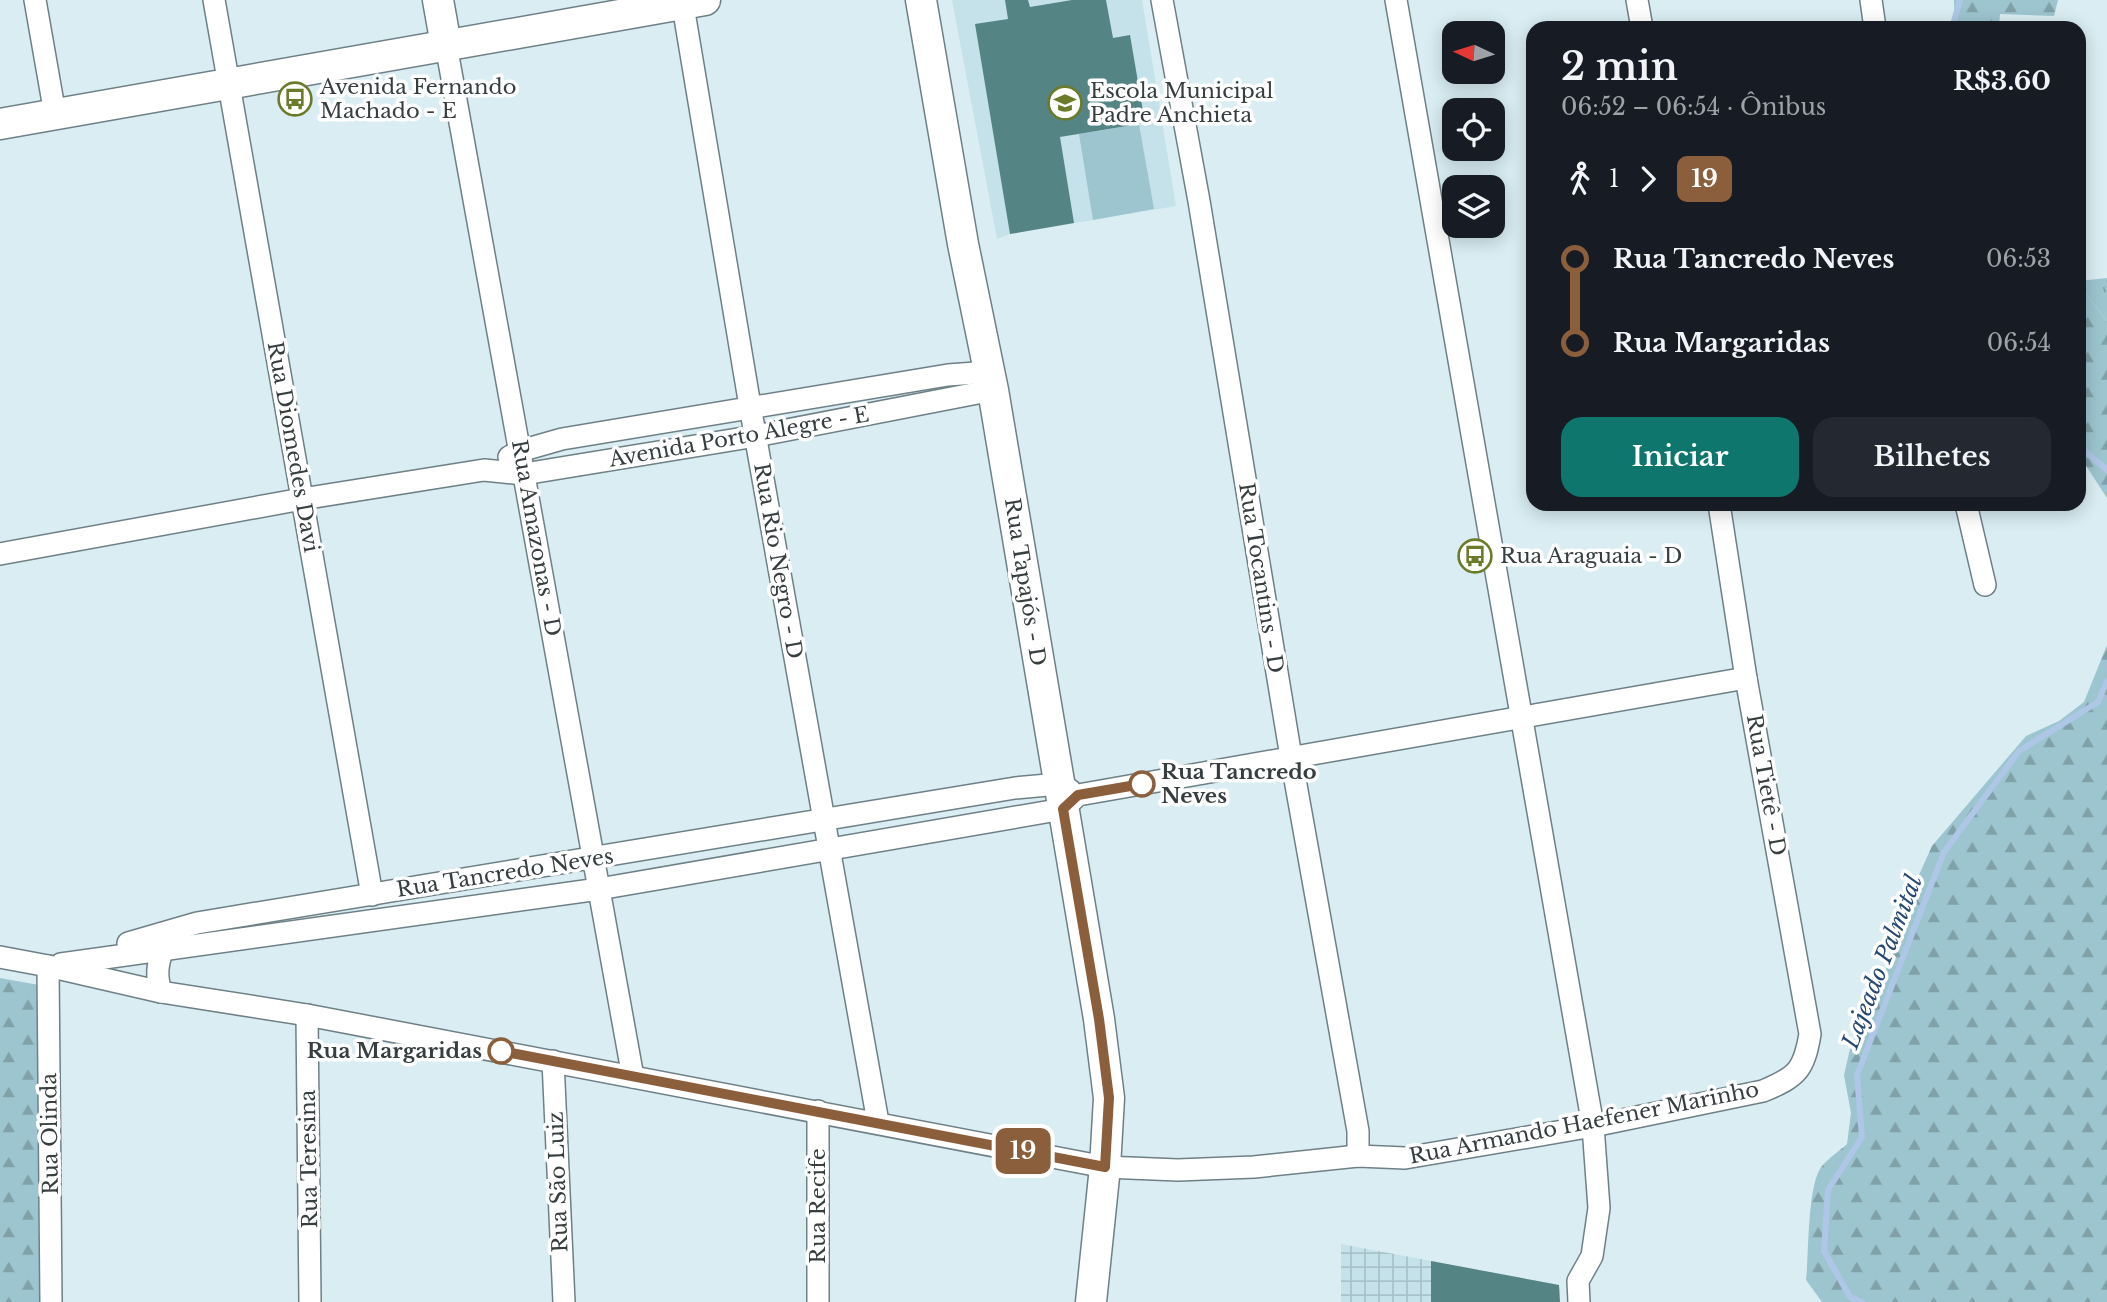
<!DOCTYPE html>
<html lang="pt">
<meta charset="utf-8">
<style>
body{margin:0;font-family:"Libre Baskerville",serif;background:#242831;color:#f1f3f6;height:100vh;display:flex;flex-direction:column;font-size:26px;white-space:nowrap}
*{box-sizing:border-box;margin:0}
p{font-size:23px;color:#9ea1a6}
.icon{flex:none;width:38px;height:38px;fill:none;stroke:currentColor;stroke-width:2;stroke-linecap:round;stroke-linejoin:round}
.map{position:relative;flex:1;overflow:hidden}
.panel{position:absolute;left:1526px;top:21px;width:560px;height:490px;display:flex;flex-direction:column;background:#171b24;border-radius:21px;box-shadow:0 4px 18px #0003}
.panel>*{flex:none}
.badge{padding:0 14px;border-radius:10px;font-size:24px;line-height:46px}
.needle{width:46px;rotate:274deg}
.buttons{position:absolute;left:1442px;top:21px;display:grid;gap:14px}
.buttons a{display:grid;place-items:center;width:63px;height:63px;border-radius:14px;background:#171b24;box-shadow:0 4px 18px #0003;font-size:35px}
.map>.badge{position:absolute;translate:-50% -50%;box-shadow:0 0 0 4px #fff}
.legs{display:flex;align-items:center;gap:10px;height:77px;padding:0 35px;font-size:23px}
.legs p{margin-inline-start:auto}
.overview{display:flex;align-items:center;justify-content:space-between;height:119px;padding:0 35px}
h1{font-size:38px;font-weight:600;line-height:52px}
.cta{display:flex;gap:14px;margin-top:auto;padding:14px 35px}
.cta a{flex:1;height:80px;border-radius:21px;background:#0f766e;color:#fff;font-size:28px;font-weight:600;line-height:80px;text-align:center}
.cta a+a{background:#242831;color:#f1f3f6}
ul{padding:0 35px;list-style:none}
li{display:flex;align-items:center;gap:24px;height:84px;font-size:26px}
li i{display:grid;place-items:center;width:10px;height:100%;margin:0 9px;background:currentColor}
li i::after{content:'';width:18px;height:18px;margin:-9px;border:5px solid;border-radius:50%;background:#171b24}
li p{margin-inline-start:auto}
li:first-child i{background:linear-gradient(#0000 50%,currentColor 0)}
li:last-child i{background:linear-gradient(currentColor 50%,#0000 0)}
.map>svg:first-child{display:block}
.built{fill:#c5e2ea}
.industrial{fill:url(#industrial-grid)}
.grass{fill:url(#grass-tufts)}
.forest{fill:url(#forest-firs)}
.pitch{fill:#9dc5cf}
.lines{fill:none;stroke-linecap:round;stroke-linejoin:round}
.stream{stroke:#aec7e6;stroke-width:6}
.building{fill:#558485}
.street-casing{stroke:#6e8085;stroke-width:24}
.secondary-casing{stroke:#6e8085;stroke-width:33}
.street{stroke:#fff;stroke-width:21}
.secondary{stroke:#fff;stroke-width:30}
.line-1-casing{stroke:#fff;stroke-width:16}
.line-1{stroke:#8b5e3c;stroke-width:10}
.stop-1-dot{fill:#fff;stroke:#8b5e3c;stroke-width:3.5}
.labels{text-anchor:middle;stroke-width:7;stroke-linejoin:round;paint-order:stroke}
.poi-label{font-size:21px;fill:#363e40;stroke:#fff;text-anchor:start}
.street-label{font-size:21px;fill:#363e40;stroke:#fff}
.stop-label{font-size:21px;font-weight:bold;fill:#363e40;stroke:#fff;text-anchor:start}
.water-label{font-size:23px;font-style:italic;fill:#264973;stroke:#fff}
</style>
<div class="map">
<svg width="2107" height="1302" viewBox="0 0 2107 1302">
<defs>
<pattern id="industrial-grid" width="8" height="8" patternUnits="userSpaceOnUse" patternTransform="scale(1.75)"><rect width="8" height="8" fill="#c5e2ea"/><path d="M0 4h8M4 0v8" fill="none" stroke="#aac3ca"/></pattern>
<pattern id="grass-tufts" width="24" height="20" patternUnits="userSpaceOnUse" patternTransform="scale(1.75)"><rect width="24" height="20" fill="#9dc5cf"/><path d="M3 7l-1-3M5 7V3M7 7l1-3M15 17l-1-3M17 17v-4M19 17l1-3" fill="none" stroke="#81a1a9"/></pattern>
<pattern id="forest-firs" width="22" height="20" patternUnits="userSpaceOnUse" patternTransform="scale(1.75)"><rect width="22" height="20" fill="#9dc5cf"/><path d="M5 1l3.5 6h-7zM16 11l3.5 6h-7z" fill="#81a1a9"/></pattern>
</defs>
<rect width="100%" height="100%" fill="#d9edf3"/>
<path class="built" d="M952,0H1142L1176,206L1010,234L997,239Z"/>
<path class="industrial" d="M1341,1244L1559,1285L1560,1302H1341Z"/>
<path class="grass" d="M2107,278V321L2079,285V281Z"/>
<g class="forest">
<path d="M1954,0H2058L2054,16L2000,14L1999,28H1955Z"/>
<path d="M2079,285L2107,321V498L2079,455Z"/>
<path d="M2107,645V1302H1822L1806,1280C1809,1254 1807,1184 1822,1166C1829,1158 1839,1151 1847,1144L1851,1113L1844,1075L1850,1049L1902,933V913L1932,846L2026,736L2059,721L2084,702Z"/>
<path d="M0,978L39,985L42,1302H0Z"/>
</g>
<path class="pitch" d="M1139,124L1154,209L1093,220L1079,134Z"/>
<g class="lines">
<g class="stream">
<path d="M1952,28L1960,0"/>
<path d="M2079,446L2107,470"/>
<path d="M1862,1302L1850,1297L1824,1251L1828,1190L1862,1137L1857,1075L1944,852L2019,751L2098,702L2107,681"/>
</g>
</g>
<g class="building">
<path d="M1005,0H1028L1030,7L1072,0H1106L1113,38L1130,35L1145,123L1060,137L1074,223L1010,234L975,24L1008,19Z"/>
<path d="M1431,1261L1559,1285L1560,1302H1431Z"/>
</g>
<g class="lines">
<defs>
<g id="street">
<path d="M35,0L55,114"/>
<path d="M214,0L372,895"/>
<path d="M682,0L750,406L878,1122"/>
<path d="M1162,0L1199,201L1291,757L1358,1131V1156"/>
<path d="M1396,0L1593,1126L1599,1208L1592,1256L1578,1281L1579,1302"/>
<path d="M1637,0L1642,28"/>
<path d="M1871,0L1875,28"/>
<path d="M446,45L633,1077"/>
<path d="M509,457L520,451L562,439L948,375L989,372"/>
<path d="M1966,504L1985,585"/>
<path d="M0,554L302,499L484,470L524,474L756,436L993,390"/>
<path d="M128,943L197,923L1015,788L1059,784L1070,790"/>
<path d="M0,957L48,966L161,992L307,1015L1105,1167L1178,1170L1254,1167L1358,1156L1405,1158L1593,1126L1763,1091C1797,1077 1804,1070 1810,1034L1746,678L1719,504"/>
<path d="M61,964L599,889L1063,809L1078,795L1746,678"/>
<path d="M48,966L51,1302"/>
<path d="M161,992C156,976 157,965 163,949"/>
<path d="M307,1015L310,1302"/>
<path d="M553,1061L564,1302"/>
<path d="M818,1111V1302"/>
</g>
<g id="secondary">
<path d="M438,0L446,45"/>
<path d="M921,0L963,244L993,390L1099,1019L1109,1098L1105,1167L1091,1302"/>
<path d="M0,124L705,0"/>
</g>
</defs>
<use href="#street" class="street-casing"/>
<use href="#secondary" class="secondary-casing"/>
<use href="#street" class="street"/>
<use href="#secondary" class="secondary"/>
</g>
<g class="lines">
<defs>
<path id="line-1" d="M501,1051L1105,1167L1109,1098L1099,1019L1063,809L1078,795L1142,784"/>
</defs>
<use href="#line-1" class="line-1-casing"/>
<use href="#line-1" class="line-1"/>
</g>
<defs>
<symbol id="bus-ring" viewBox="-11 -11 22 22"><circle r="9.5" fill="#fff" stroke="#6a7b2a" stroke-width="1.5"/><path d="M-5-6H5V4H4V6H2V4H-2V6H-4V4H-5ZM-3.5-4V0h7V-4ZM-3.5 1.2v1.5H-2V1.2ZM2 1.2v1.5H3.5V1.2Z" fill="#6a7b2a"/></symbol>
<symbol id="school-ring" viewBox="-11 -11 22 22"><circle r="9.5" fill="#fff" stroke="#6a7b2a" stroke-width="1.5"/><path d="M0-5L7-2L0 1L-7-2ZM-4 1L0 2.5L4 1V4Q0 6-4 4Z" fill="#6a7b2a"/></symbol>
</defs>
<g fill-rule="evenodd">
<use href="#bus-ring" x="276" y="80" width="38" height="38"/>
<use href="#school-ring" x="1046" y="84" width="38" height="38"/>
<use href="#bus-ring" x="1456" y="537" width="38" height="38"/>
</g>
<g class="stop-1-dot">
<circle cx="1142" cy="784" r="12"/>
<circle cx="501" cy="1051" r="12"/>
</g>
<g class="labels">
<g class="poi-label">
<text x="320" y="94">Avenida Fernando<tspan x="320" dy="24">Machado - E</tspan></text>
<text x="1090" y="98">Escola Municipal<tspan x="1090" dy="24">Padre Anchieta</tspan></text>
<text x="1500" y="563">Rua Araguaia - D</text>
</g>
<g class="street-label">
<text transform="translate(739 437) rotate(-10)" y="7">Avenida Porto Alegre - E</text>
<text transform="translate(293 447) rotate(80)" y="7">Rua Diomedes Davi</text>
<text transform="translate(536 538) rotate(80)" y="7">Rua Amazonas - D</text>
<text transform="translate(778 561) rotate(80)" y="7">Rua Rio Negro - D</text>
<text transform="translate(1261 578) rotate(81)" y="7">Rua Tocantins - D</text>
<text transform="translate(1025 582) rotate(81)" y="7">Rua Tapajós - D</text>
<text transform="translate(1766 785) rotate(80)" y="7">Rua Tietê - D</text>
<text transform="translate(505 873) rotate(-9)" y="7">Rua Tancredo Neves</text>
<text transform="translate(1584 1123) rotate(-11)" y="7">Rua Armando Haefener Marinho</text>
<text transform="translate(50 1134) rotate(-91)" y="7">Rua Olinda</text>
<text transform="translate(309 1159) rotate(-91)" y="7">Rua Teresina</text>
<text transform="translate(558 1182) rotate(-92)" y="7">Rua São Luiz</text>
<text transform="translate(818 1206) rotate(-90)" y="7">Rua Recife</text>
</g>
<g class="stop-label">
<text x="1161" y="779">Rua Tancredo<tspan x="1161" dy="24">Neves</tspan></text>
<text x="482" y="1058" text-anchor="end">Rua Margaridas</text>
</g>
<g class="water-label">
<text transform="translate(1882 962) rotate(-69)" y="8">Lajeado Palmital</text>
</g>
</g>
</svg>
<div class="buttons">
<a><svg class="needle" viewBox="-14 -14 28 28"><path d="M0-13l5 13h-10z" fill="#e53935"/><path d="M0 13l5-13h-10z" fill="#9ea1a6"/></svg></a>
<a><svg class="icon" aria-label="locate" viewBox="0 0 24 24"><circle cx="12" cy="12" r="6"/><path d="M12 2v4M12 18v4M2 12h4M18 12h4"/></svg></a>
<a><svg class="icon" aria-label="layers" viewBox="0 0 24 24"><path d="M12 4l9 5-9 5-9-5zM3 14l9 5 9-5"/></svg></a>
</div>
<b class="badge" style="left:1023px;top:1151px;background:#8b5e3c;color:#fff">19</b>
<section class="panel">
<div class="overview"><div><h1>2 min</h1><p>06:52 – 06:54 · Ônibus</p></div><b>R$3.60</b></div>
<div class="legs"><svg class="icon" aria-label="walk" viewBox="0 0 24 24"><circle cx="13" cy="4" r="2"/><path d="M13 8l-2 6 4 7M11 14l-3 7M7 12l3-4h3l4 4"/></svg>1<svg class="icon" aria-label="forward" viewBox="0 0 24 24"><path d="M9 5l7 7-7 7"/></svg><b class="badge" style="background:#8b5e3c;color:#fff">19</b></div>
<ul>
<li><i style="color:#8b5e3c"></i><b>Rua Tancredo Neves</b><p>06:53</p></li>
<li><i style="color:#8b5e3c"></i><b>Rua Margaridas</b><p>06:54</p></li>
</ul>
<div class="cta"><a>Iniciar</a><a>Bilhetes</a></div>
</section>
</div>
